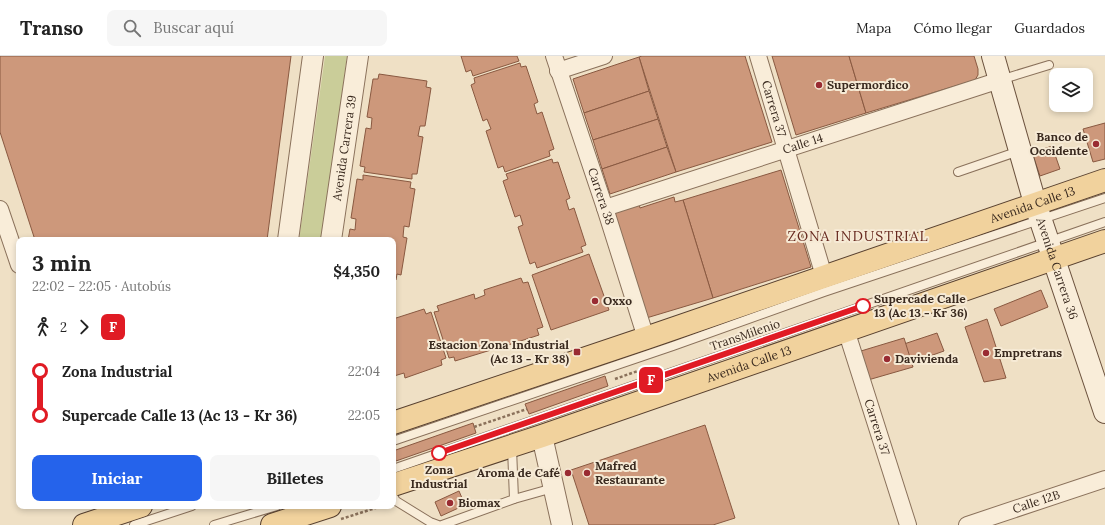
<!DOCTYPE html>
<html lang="es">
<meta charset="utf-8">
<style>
body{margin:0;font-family:Lora,serif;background:#f6f6f6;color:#222;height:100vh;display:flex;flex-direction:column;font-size:15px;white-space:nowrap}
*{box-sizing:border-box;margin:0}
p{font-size:13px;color:#767676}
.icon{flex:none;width:22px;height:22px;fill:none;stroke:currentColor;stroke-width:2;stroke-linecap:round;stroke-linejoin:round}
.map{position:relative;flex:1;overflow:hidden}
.panel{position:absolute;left:16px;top:181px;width:380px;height:272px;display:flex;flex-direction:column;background:#fff;border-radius:8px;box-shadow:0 2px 6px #0003}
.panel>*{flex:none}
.badge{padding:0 8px;border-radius:6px;font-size:14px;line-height:26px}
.controls{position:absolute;left:1049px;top:12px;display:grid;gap:8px}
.controls a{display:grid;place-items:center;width:44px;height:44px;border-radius:8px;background:#fff;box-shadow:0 2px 6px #0003;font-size:20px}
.map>.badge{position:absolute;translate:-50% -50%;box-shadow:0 0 0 2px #fff}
.legs{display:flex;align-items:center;gap:6px;height:44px;padding:0 16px;font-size:13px}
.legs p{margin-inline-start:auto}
.overview{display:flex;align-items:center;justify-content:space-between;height:68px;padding:0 16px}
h1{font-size:22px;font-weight:700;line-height:30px}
.button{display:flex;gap:8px;margin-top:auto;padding:8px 16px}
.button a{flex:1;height:46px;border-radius:8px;background:#2563eb;color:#fff;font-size:16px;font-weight:700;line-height:46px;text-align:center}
.button a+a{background:#f6f6f6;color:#222}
ul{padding:0 16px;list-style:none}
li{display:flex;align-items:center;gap:14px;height:44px;font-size:15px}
li i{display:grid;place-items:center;width:6px;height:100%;margin:0 5px;background:currentColor}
li i::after{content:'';width:10px;height:10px;margin:-5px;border:3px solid;border-radius:50%;background:#fff}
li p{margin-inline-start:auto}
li:first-child i{background:linear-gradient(#0000 50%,currentColor 0)}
li:last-child i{background:linear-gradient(currentColor 50%,#0000 0)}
header{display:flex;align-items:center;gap:24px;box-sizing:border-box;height:56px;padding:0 20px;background:#fff;border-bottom:1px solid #e0e0e0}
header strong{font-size:19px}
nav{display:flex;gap:22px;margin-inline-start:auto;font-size:14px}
.search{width:280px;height:36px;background:#f6f6f6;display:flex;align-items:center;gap:10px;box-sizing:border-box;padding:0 14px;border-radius:8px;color:#767676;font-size:15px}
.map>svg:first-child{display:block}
.green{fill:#cacd99}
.building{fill:#cd987b;stroke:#895941}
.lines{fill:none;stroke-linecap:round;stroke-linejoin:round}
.service-casing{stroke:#8a715b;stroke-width:10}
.minor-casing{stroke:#8a715b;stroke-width:18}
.tertiary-casing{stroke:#8a715b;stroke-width:22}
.secondary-casing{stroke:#6c523e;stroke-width:24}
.primary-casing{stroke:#58402f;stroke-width:24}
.path{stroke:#8a715b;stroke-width:2.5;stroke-dasharray:3 2;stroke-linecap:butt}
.service{stroke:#f9edd9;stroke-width:8}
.minor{stroke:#f9edd9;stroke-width:16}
.tertiary{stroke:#f9edd9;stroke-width:20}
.secondary{stroke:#f9edd9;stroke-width:22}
.primary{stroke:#f1d29d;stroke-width:22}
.line-1-casing{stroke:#fff;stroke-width:9}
.line-1{stroke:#e01b24;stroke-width:6}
.poi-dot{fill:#992b32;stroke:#f6ead5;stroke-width:1.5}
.stop-1-dot{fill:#fff;stroke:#e01b24;stroke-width:2}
.labels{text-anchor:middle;stroke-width:4;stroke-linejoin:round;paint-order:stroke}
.poi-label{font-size:12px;font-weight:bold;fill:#3a2a1f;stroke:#f6ead5;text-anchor:start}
.street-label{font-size:12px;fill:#3a2a1f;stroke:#f6ead5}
.stop-label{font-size:12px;font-weight:bold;fill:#3a2a1f;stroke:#f6ead5;text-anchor:start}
.quarter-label{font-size:14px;letter-spacing:1px;fill:#67291e;stroke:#f6ead5}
</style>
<header>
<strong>Transo</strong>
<div class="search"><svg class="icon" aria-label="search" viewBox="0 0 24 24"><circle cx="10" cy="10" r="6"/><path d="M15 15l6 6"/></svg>Buscar aquí</div>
<nav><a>Mapa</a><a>Cómo llegar</a><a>Guardados</a></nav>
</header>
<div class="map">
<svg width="1105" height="469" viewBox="0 0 1105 469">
<rect width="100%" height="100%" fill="#efe0c5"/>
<path class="green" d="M325,0H347L322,184H299Z"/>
<g class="building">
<path d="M0,0H291L267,184H35L0,76Z"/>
<path d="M461,0H517L519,5L473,20L471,14L466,16Z"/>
<path d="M642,0H745L772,86L676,116L639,1Z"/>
<path d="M772,0H849L866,57L796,79Z"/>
<path d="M849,0H974L978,13V19L975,24L866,57Z"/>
<path d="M639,1L649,35L584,57L573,23Z"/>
<path d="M520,7L521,11L526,10L538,46L534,48L537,58L542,56L554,93L549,95L550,100L505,116L503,110L498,112L486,75L491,73L487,63L483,65L471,29L475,27L474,22Z"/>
<path d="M379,18L427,25L426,31L431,32L425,70H420L418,80L423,81L417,118H412V123L364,116L365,111L360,110L366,72L371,73L372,62L367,61L373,23H378Z"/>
<path d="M649,35L658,63L593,84L584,57Z"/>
<path d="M658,63L667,91L602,113L593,84Z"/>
<path d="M1105,67V103L1093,106L1083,73Z"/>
<path d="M1052,90L1060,113L1040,120L1032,97Z"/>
<path d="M667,91L676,116L610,138L602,113Z"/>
<path d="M552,103L553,107L558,106L570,142L566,144L569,154L574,152L586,189L581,191L583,196L537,212L535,206L530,208L518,171L523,169L520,159L515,161L503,125L508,123L506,118Z"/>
<path d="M781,114L811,211L713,242L683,144Z"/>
<path d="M363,119L411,126L410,132L415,133L409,171L404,170L403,181L407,182L401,219L397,218L396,224L393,223V184H348L350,173L355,174L356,163L351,162L357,123L363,124Z"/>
<path d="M674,141L675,146L683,144L713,242L643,263L611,157L639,148L640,152Z"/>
<path d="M589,198L609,254L551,274L532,219Z"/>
<path d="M521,222L523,227L528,226L543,271L537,273L539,279L502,291L500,286L490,289L491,294L455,305L454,301L449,302L434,256L439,255L437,250L474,238L475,243L485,239L484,234Z"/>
<path d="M1041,234L1048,251L1001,270L994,253Z"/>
<path d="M424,253L426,258L431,256L446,302L441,304L442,309L405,322L404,317L394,320L395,324L393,325V263Z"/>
<path d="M987,263L1006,322L984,326L965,271Z"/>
<path d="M937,277L944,295L910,307L904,288Z"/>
<path d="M904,282L913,311L868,324L861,295Z"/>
<path d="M605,320L608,330L529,358L525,348Z"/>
<path d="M473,367L476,377L396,405L393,395Z"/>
<path d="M705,369L735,462L713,469H589L571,414Z"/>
<path d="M459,435L465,449L441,460L435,446Z"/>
</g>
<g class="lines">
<defs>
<g id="service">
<path d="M1000,24L1049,9"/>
<path d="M958,116L1019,95"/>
<path d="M393,385L673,290L824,236L1105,142"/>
<path d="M393,413L1105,166"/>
<path d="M393,440L396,445L430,466L438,469"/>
<path d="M514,443L546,434L553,433"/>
<path d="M134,469L192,450"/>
<path d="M214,469L277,450"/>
<path d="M442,469L514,443L512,392"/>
</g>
<g id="minor">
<path id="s1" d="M554,0L605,152L646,282"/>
<path id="s2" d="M758,0L824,220"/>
<path d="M558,15L604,0"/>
<path id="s3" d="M605,152L1000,24"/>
<path d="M0,153L19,209"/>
<path id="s4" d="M846,274L908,469"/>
<path id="s5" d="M967,469L1105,423"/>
</g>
<g id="tertiary">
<path d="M288,184L313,0"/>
<path id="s6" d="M331,184L358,0"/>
<path d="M542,380L562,469"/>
</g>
<g id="secondary">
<path id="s7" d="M993,0L1035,147L1105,356"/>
</g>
<g id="primary">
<path id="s8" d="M393,367L646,282L1105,124"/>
<path id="s9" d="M393,429L542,380L1105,185"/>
<path d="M84,469L141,450"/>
<path d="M272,469L330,450"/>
</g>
</defs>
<use href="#service" class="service-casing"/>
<use href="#minor" class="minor-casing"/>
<use href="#tertiary" class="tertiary-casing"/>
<use href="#secondary" class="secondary-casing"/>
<use href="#primary" class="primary-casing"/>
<g class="path">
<path d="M615,323L646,312"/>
<path d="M474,371L527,353"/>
<path d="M393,399H394"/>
<path d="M341,463L382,450"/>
</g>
<use href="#service" class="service"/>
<use href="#minor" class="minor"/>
<use href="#tertiary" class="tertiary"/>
<use href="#secondary" class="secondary"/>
<use href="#primary" class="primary"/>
</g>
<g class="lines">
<defs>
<path id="line-1" d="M439,397L863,250"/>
</defs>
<use href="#line-1" class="line-1-casing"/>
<use href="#line-1" class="line-1"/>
</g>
<g class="poi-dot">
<circle cx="819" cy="29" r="4"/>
<circle cx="1096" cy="88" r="4"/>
<circle cx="595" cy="245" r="4"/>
<rect x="573" y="292" width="8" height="8" rx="2"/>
<circle cx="986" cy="297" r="4"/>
<circle cx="887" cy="303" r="4"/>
<circle cx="568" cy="417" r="4"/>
<circle cx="587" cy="417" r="4"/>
<circle cx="450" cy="447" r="4"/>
</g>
<g class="stop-1-dot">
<circle cx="863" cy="250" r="7"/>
<circle cx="439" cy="397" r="7"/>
</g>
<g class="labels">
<g class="poi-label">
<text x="827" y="33">Supermordico</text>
<text x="1088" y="85" text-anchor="end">Banco de<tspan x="1088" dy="14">Occidente</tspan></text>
<text x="603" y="249">Oxxo</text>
<text x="569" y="293" text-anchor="end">Estacion Zona Industrial<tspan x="569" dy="14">(Ac 13 - Kr 38)</tspan></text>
<text x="994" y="301">Empretrans</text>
<text x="895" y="307">Davivienda</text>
<text x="595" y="414">Mafred<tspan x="595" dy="14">Restaurante</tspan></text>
<text x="560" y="421" text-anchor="end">Aroma de Café</text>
<text x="458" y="451">Biomax</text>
</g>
<g class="street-label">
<text dy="4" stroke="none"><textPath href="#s2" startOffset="55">Carrera 37</textPath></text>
<text dy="4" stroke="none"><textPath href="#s3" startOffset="208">Calle 14</textPath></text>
<text dy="4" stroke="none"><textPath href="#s6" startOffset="93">Avenida Carrera 39</textPath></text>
<text dy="4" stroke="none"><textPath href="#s1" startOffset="148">Carrera 38</textPath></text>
<text dy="4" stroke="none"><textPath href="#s8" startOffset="676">Avenida Calle 13</textPath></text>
<text dy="4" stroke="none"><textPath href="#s7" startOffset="222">Avenida Carrera 36</textPath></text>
<text transform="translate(745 279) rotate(-19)" y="4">TransMilenio</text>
<text dy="4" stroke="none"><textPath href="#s9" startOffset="376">Avenida Calle 13</textPath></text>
<text dy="4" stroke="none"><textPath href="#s4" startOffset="102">Carrera 37</textPath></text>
<text dy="4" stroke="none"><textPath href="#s5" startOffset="73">Calle 12B</textPath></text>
</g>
<g class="stop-label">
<text x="874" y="247">Supercade Calle<tspan x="874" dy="14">13 (Ac 13 - Kr 36)</tspan></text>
<text x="439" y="418" text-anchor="middle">Zona<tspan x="439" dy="14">Industrial</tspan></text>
</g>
<g class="quarter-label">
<text x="858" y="185">ZONA INDUSTRIAL</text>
</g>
</g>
</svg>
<div class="controls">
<a><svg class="icon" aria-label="layers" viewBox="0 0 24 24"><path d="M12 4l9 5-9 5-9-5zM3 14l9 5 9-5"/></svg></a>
</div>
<b class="badge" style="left:651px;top:324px;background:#e01b24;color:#fff">F</b>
<section class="panel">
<div class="overview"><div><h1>3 min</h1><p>22:02 – 22:05 · Autobús</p></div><b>$4,350</b></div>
<div class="legs"><svg class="icon" aria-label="walk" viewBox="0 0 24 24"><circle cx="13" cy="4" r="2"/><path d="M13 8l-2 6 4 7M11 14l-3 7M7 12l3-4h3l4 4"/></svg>2<svg class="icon" aria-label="forward" viewBox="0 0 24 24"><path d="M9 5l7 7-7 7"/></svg><b class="badge" style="background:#e01b24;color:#fff">F</b></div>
<ul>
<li><i style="color:#e01b24"></i><b>Zona Industrial</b><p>22:04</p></li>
<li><i style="color:#e01b24"></i><b>Supercade Calle 13 (Ac 13 - Kr 36)</b><p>22:05</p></li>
</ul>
<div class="button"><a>Iniciar</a><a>Billetes</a></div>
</section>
</div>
